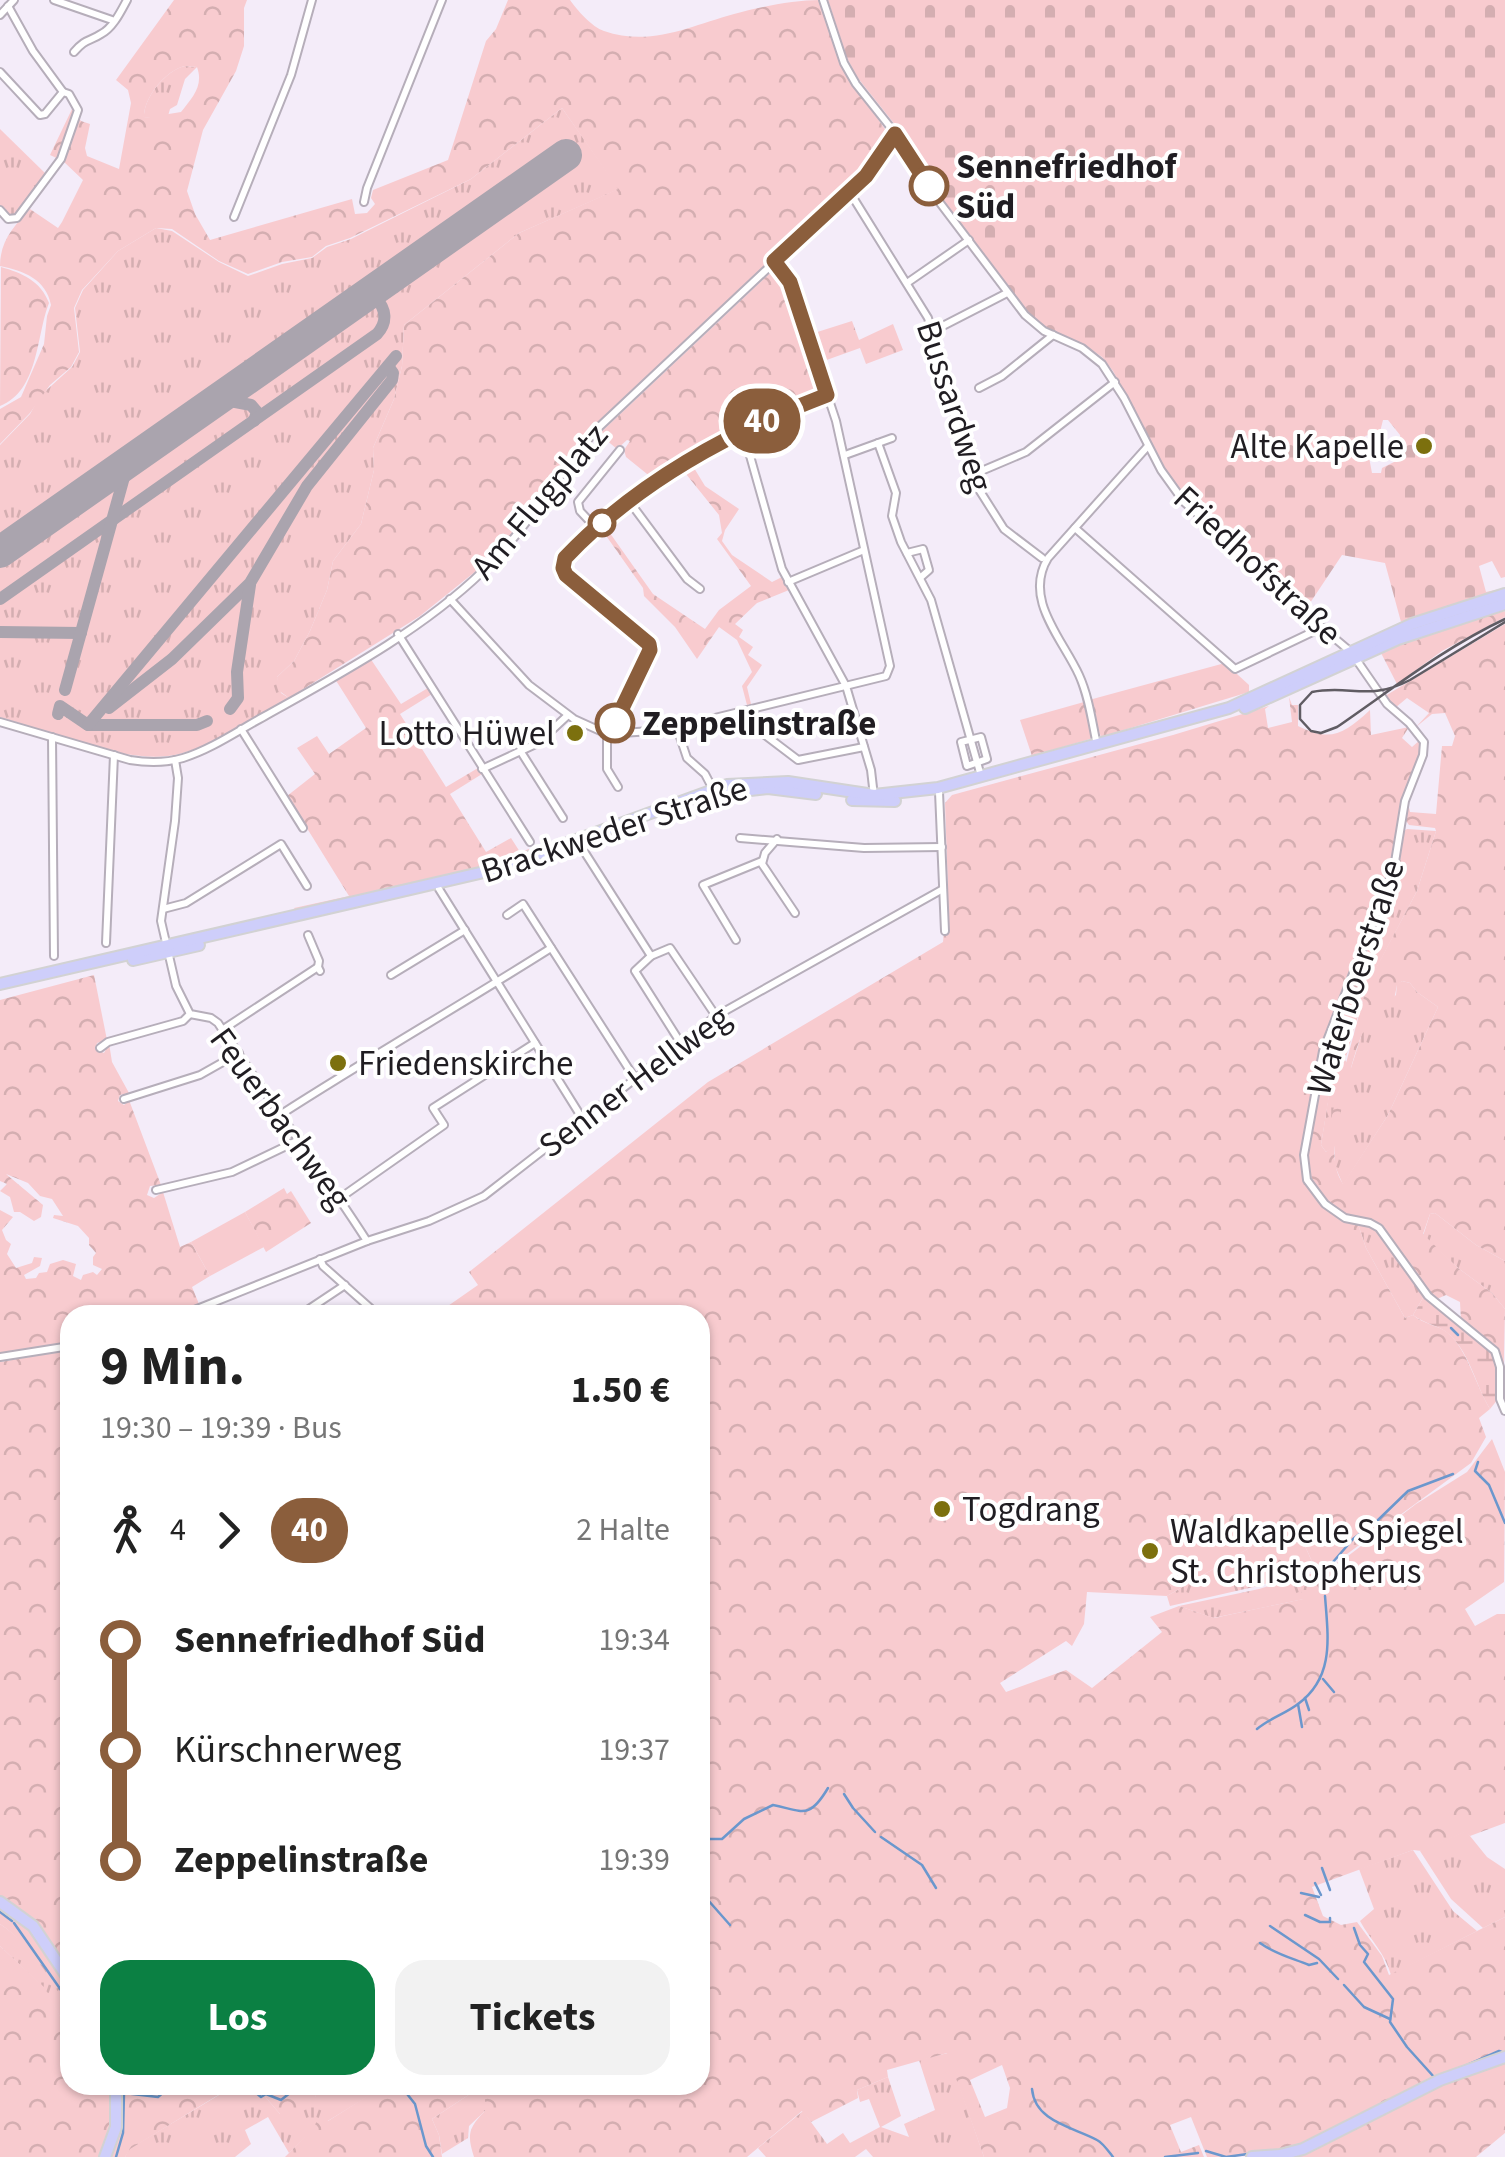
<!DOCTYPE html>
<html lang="de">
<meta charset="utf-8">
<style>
body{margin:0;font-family:"Source Sans 3",sans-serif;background:#f2f2f2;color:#222;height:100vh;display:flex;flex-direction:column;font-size:38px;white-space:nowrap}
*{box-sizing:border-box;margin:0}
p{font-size:32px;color:#767676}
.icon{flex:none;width:55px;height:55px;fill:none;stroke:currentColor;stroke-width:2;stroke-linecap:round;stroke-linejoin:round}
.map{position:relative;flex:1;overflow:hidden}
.details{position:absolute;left:60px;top:1305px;width:650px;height:790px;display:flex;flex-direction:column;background:#fff;border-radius:30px;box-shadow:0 2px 8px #0004}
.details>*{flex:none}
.badge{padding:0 20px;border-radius:32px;font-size:35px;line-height:65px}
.map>.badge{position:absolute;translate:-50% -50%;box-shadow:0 0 0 5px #fff}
.legs{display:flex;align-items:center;gap:15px;height:110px;padding:0 40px;font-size:32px}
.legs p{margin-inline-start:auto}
.overview{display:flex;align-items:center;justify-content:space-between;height:170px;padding:0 40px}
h1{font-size:55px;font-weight:700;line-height:75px}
.button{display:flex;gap:20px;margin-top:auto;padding:20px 40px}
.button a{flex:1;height:115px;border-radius:30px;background:#0b8043;color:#fff;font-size:40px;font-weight:700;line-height:115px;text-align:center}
.button a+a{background:#f2f2f2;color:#222}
ul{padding:0 40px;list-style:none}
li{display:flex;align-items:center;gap:35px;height:110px;font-size:38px}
li i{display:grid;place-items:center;width:15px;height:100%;margin:0 12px;background:currentColor}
li i::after{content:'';width:25px;height:25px;margin:-12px;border:8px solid;border-radius:50%;background:#fff}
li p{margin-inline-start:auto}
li:first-child i{background:linear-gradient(#0000 50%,currentColor 0)}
li:last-child i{background:linear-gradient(currentColor 50%,#0000 0)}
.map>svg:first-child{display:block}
.grass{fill:url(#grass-tufts)}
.forest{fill:url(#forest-crowns);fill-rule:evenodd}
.wetland{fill:url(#wetland-marsh)}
.cemetery{fill:url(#cemetery-stones);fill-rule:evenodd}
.pitch{fill:#f8cbcf}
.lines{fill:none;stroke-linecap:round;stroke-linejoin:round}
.stream{stroke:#6b97cd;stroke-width:2.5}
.taxiway{stroke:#aaa4ae;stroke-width:12}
.runway{stroke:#aaa4ae;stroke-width:32}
.minor-casing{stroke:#b6aeba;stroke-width:10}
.major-casing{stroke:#d2d2d3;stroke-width:14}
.minor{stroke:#fff;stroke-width:6}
.major{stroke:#cecefa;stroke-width:10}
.tram{stroke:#605c63;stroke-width:2.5}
.line-1-casing{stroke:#fff;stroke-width:22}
.line-1{stroke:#8b5e3c;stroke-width:15}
.stop-1-dot{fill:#fff;stroke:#8b5e3c;stroke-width:5}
.poi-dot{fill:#7c700e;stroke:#fff;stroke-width:4}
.labels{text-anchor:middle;stroke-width:8;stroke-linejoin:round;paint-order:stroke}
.stop-label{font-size:35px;font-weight:bold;fill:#201d22;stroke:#fff;text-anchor:start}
.street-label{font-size:35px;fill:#201d22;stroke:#fff}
.poi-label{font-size:35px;fill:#201d22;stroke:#fff;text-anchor:start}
</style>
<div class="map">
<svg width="1505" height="2157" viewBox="0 0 1505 2157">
<defs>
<pattern id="grass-tufts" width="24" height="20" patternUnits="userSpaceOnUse" patternTransform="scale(2.5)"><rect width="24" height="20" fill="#f8cbcf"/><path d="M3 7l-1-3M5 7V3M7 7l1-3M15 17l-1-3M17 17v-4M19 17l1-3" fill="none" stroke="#d4aeb1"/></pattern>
<pattern id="forest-crowns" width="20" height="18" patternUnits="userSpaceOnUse" patternTransform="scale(2.5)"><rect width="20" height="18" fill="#f8cbcf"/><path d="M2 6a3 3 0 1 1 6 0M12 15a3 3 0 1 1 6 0" fill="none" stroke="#d4aeb1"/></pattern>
<pattern id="wetland-marsh" width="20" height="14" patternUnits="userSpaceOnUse" patternTransform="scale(2.5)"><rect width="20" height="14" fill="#f8cbcf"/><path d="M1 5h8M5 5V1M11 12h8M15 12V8" fill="none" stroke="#d4aeb1"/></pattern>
<pattern id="cemetery-stones" width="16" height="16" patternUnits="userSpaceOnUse" patternTransform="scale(2.5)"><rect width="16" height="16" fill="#f8cbcf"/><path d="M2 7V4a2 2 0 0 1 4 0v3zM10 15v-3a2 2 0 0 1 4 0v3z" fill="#d4aeb1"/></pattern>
</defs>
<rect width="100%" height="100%" fill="#f4ecf9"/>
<g class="grass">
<path d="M185,66L197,67L185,79L177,105L170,109L168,116L144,118C143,98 166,70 185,66Z"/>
<path d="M562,108L619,189L519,233L404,325L402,366L394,399L373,448L374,470L361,524L333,561L327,590L310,631L294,661L277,677L281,693L289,698C254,717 218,744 179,754C132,767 48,731 0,717V445L30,414L40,396L72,367L80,352L75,308L83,290L118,251L156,228L172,231L219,262L248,276L282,264L312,258L327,247L351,239L471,179Z"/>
<path d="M0,129L47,175L18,216L9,217L0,207Z"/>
<path d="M1407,829L1436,831L1417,891L1367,986L1345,1060L1351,1068L1363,1030L1372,1015L1396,995L1397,984L1402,981L1410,983L1417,992L1438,1007L1388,1115L1343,1185L1335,1166V1146L1326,1152L1321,1145L1343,1005L1389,891L1404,831Z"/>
<path d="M1435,1213L1476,1245L1505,1261V1309L1492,1293L1458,1268L1423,1236L1430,1214Z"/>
<path d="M1358,1224L1371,1227L1379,1233L1424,1296L1413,1315L1405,1318L1366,1248Z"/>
<path d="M1294,1522L1315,1568L1258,1586L1170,1606L1167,1596Z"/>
<path d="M1297,1577L1304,1599L1213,1618L1179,1606L1259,1589Z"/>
<path d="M1466,1831L1487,1857L1505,1869V1917L1483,1928L1451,1899L1420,1851Z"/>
<path d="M1413,1850L1453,1911L1477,1931L1391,1975C1385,1953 1371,1941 1360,1921L1374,1909L1359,1869Z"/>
<path d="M0,1924C34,1947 70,1991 70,2034L43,1987L0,1946Z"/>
<path d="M948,2053L984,2157H873L866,2149L855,2157H766L758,2148L803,2111L827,2144L843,2133L850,2143L880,2127L869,2099L860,2102L857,2090L888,2077L901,2116L881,2127L909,2137L904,2124L935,2110L919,2060Z"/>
<path d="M314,2085L385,2086L313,2130L289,2153L268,2117L245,2130L251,2144L235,2157H125L129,2149L229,2089L261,2092L280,2114L316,2096Z"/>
<path d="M476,2090L485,2095V2111L469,2126L468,2138L442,2154L439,2135L432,2119Z"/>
</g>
<g class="forest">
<path d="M174,0H247L244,8V46L236,71L203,130L187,191L195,214L210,240L352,199L355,214L367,213L375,204L371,198L373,190L448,160L486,41L496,29L508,0H570C577,10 592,27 604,31C651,47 690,26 734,14C758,7 795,0 819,0L841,66L887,132L863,173L603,417L575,446L517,528L486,563L420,616L289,698L278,690L277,677L294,661L310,631L327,590L333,561L361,524L374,470L373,448L394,399L402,366L404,325L519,233L618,189L562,108L471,179L350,238L326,246L312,257L282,262L248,274L219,261L172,229L156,228L118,251L82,290L74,308L79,352L71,367L50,385L30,413L0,444V409L21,397L44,344L47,316L51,305C46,279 24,271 0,266C0,241 14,226 30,209L58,228L62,222L83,180L63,161L50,155L72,109L81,121L90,124L85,148L87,156L119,169L131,103L128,90L116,80ZM185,66L197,67C204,86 192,98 181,112L144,118C143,98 166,70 185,66Z"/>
<path d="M1,267C22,273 41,281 49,303C36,336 39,391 0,406Z"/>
<path d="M774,272C790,282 820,371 820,391L736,427L652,478L626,457L624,450L630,441L627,440L617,449L599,434L769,274Z"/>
<path d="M852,321L859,340L893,324L903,350L866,364L860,348L821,362L811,334Z"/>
<path d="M691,463L705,486L739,509L725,530L722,541L732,555L772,582L782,577L789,590L757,603L735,624L743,630L739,637L753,647L748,655L762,665L747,687L751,704L747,705L742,686L752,672L737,640L719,627L697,659L675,627L644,596L643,588L602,530L605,527L612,536L653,594L705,629L719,610L751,586L717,539L722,533L719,515L682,469Z"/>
<path d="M1505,611V617L1442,651L1397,684L1381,653L1443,628Z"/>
<path d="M1505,624V1261L1476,1245L1435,1213L1430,1214L1423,1234L1458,1268L1492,1293L1505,1309L1503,1400C1503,1349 1501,1350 1461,1320L1460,1302L1446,1295L1437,1299L1430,1293L1375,1221C1362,1215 1349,1219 1338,1210C1326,1201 1314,1188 1310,1173C1299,1138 1329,1040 1343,1005L1348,1008L1349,1015L1336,1053L1321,1145L1326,1152L1334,1145L1331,1119L1339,1088L1343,1087C1345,1118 1323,1153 1343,1184L1388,1115L1438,1007L1417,992L1410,983L1402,981L1397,985L1394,1000C1364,1020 1361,1034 1351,1068L1345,1067L1367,985L1417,891L1436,831L1435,828L1409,825L1406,821L1407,799L1410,812L1436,814L1442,746H1452L1455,736L1445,713L1432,714L1416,727L1429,713L1407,698L1395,708L1385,696Z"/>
<path d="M370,658L401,704L428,688L432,694L400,714L446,787L478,768L482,774L450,794L486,852L511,838L520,852L529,849L530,853L464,872L296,911L294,908L349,896L287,796L315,774L297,748L317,736L329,754L366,728L335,679Z"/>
<path d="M1225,663L1249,685V692L1101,737L1089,700Z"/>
<path d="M1289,697L1292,705H1298V726C1330,742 1343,735 1370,710L1371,735L1409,727L1402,738L1412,747L1420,740V757L1403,798L1390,873L1358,960L1327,1030L1306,1120L1302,1166L1307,1186L1327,1210L1345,1222L1358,1224L1366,1248L1405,1318L1413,1315C1423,1324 1438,1325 1448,1333C1467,1349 1477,1388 1490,1409L1479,1418L1486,1437L1471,1463L1347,1554L1315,1568L1294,1522L1167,1596L1087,1592L1084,1624L1072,1646L1066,1641L1000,1683L1006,1692L1066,1670L1092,1688L1162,1632L1150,1617L1179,1606L1214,1618L1303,1599L1298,1578L1327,1569L1348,1556L1416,1504L1467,1472L1492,1439L1505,1472L1504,1582L1465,1609L1475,1626L1497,1614H1505V1823L1470,1836L1465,1832L1422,1851L1413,1850L1312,1887L1323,1916L1341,1925L1357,1922L1382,1956L1389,1975L1505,1917V2055L1299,2147C1276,2155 1232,2157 1207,2157L1191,2117L1170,2125L1181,2152L1199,2145L1204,2157H984L947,2053L887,2070L888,2077L857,2090L858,2098L811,2122L802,2111L747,2157H474C467,2135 468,2128 485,2111V2096L476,2090L432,2119L439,2135L442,2157H285L312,2130L317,2121H328L385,2085H700V1315H435L478,1285L469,1272L708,1082L943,942L948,890L945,803L952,795L1173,735L1269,706L1265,709L1268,728L1292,722ZM1002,2065L1010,2088L1007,2108L985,2117L970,2080Z"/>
<path d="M1084,702L1092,735L1090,739L1032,756L1020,720Z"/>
<path d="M94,975L107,1040L97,1043L96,1049L104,1053L109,1043L112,1062L129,1093L120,1095L118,1101L124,1105L129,1100L161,1185L150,1186L147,1195L154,1198L163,1192L180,1247L191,1242L210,1276L192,1287L199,1304L172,1315H70V1342L0,1353V1210L13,1217L2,1230L6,1240L11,1244L7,1254L16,1268L32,1263L34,1257L42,1258L40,1266L24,1275L26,1279L36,1278L39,1273L47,1272L50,1264L63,1260L76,1264L73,1276L81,1280L83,1275L93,1272L97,1275L102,1269L93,1265V1257L96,1253L89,1245V1238L78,1226L53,1218L54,1215L63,1216L52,1199L40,1196L28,1183L6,1174L43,1205L41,1217L34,1221L20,1212H14L10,1197L0,1191L7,1184L0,1181V1000Z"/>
<path d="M284,1188L287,1194L291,1191L311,1223L266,1252L245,1212Z"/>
<path d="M70,1350V2012C51,1979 32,1946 0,1924V1362Z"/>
<path d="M0,1946L44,1987L70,2034V2085H261L282,2095L294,2085H314L316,2096L291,2117L280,2114L261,2092L228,2089L130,2149L125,2157H0Z"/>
<path d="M1505,2062V2133L1476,2157H1296L1449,2081Z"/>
</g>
<path class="wetland" d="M1424,1296L1494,1354L1498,1399L1490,1409C1476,1386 1470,1354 1450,1335C1440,1325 1424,1324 1413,1315Z"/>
<path class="cemetery" d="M828,0H1505V577L1501,578L1492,561L1479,566L1486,592L1504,588L1401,622L1385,563L1342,555L1306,609L1187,500L1165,470L1113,371L1102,357L1083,344L1041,325L1022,308L937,192L900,131L857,77L846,56ZM1383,420H1388L1400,435L1404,457L1382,468L1381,473H1372L1365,436L1380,432Z"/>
<path class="pitch" d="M245,1212L264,1247L210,1276L191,1242Z"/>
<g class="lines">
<g class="stream">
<path d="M1451,1328L1458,1335"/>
<path d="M1478,1462L1475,1471L1489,1485L1505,1523"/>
<path d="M1333,1562L1353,1539L1377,1521L1408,1491L1453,1474"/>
<path d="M1323,1679L1334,1692"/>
<path d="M1305,1698L1309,1710"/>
<path d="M1298,1704L1302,1727"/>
<path d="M1257,1729C1270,1718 1285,1714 1298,1704C1335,1677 1328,1637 1325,1596"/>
<path d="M844,1794L853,1808L875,1832"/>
<path d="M881,1837L922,1865L936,1888"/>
<path d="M700,1839H722L744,1819L773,1805C803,1811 809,1820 828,1788"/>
<path d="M1322,1868L1330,1890"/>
<path d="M1315,1883L1321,1895"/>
<path d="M700,1891L730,1925"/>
<path d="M1301,1893L1319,1897"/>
<path d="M0,1912L12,1921"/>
<path d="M1305,1915L1320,1922H1330V1918"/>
<path d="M14,1923L70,2003"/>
<path d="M1270,1926L1319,1959L1338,1979"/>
<path d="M1354,1928L1360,1945L1368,1954L1364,1962L1393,1999L1390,2022L1407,2047L1434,2077"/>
<path d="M1260,1943C1275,1954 1292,1958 1309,1965L1317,1963"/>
<path d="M1344,1985L1364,2007L1390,2019"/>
<path d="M1465,2066L1499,2051L1504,2053"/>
<path d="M109,2085L111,2089"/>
<path d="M247,2085L261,2097L266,2094L281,2100L300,2085"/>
<path d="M400,2085L415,2104L426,2146L433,2157"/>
<path d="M1032,2089C1035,2122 1073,2127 1097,2140C1103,2143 1109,2152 1113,2157"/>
<path d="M1206,2151L1226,2157L1262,2152"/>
<path d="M116,2157L123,2133L124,2093L158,2097L166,2090L194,2092L198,2085"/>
<path d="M1165,2157L1198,2153"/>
</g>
<g class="taxiway">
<path d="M209,405L225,400L251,405L257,412L254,421"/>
<path d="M102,480L115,477L120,488"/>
<path d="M0,599L377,334C388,322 386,309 376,298L364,297"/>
<path d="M0,632L81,633"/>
<path d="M65,690L126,470L135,457"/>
<path d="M109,708L172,659L250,583L307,486L392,380L393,373L388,366"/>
<path d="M230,709L238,698L237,672L250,585"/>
<path d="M58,714L60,706L88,725H197L207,721"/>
<path d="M88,725L396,356"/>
</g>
<path class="runway" d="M0,552L566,155"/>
<defs>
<g id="minor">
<path d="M54,0L112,20"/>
<path d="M823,0L844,63L856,84L899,138L934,195L1025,315L1044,331L1082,348L1102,364L1124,398L1161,470L1184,502L1242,553L1269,583L1351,652L1387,704L1409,723L1424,742L1423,755L1405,801L1394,868L1323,1051L1304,1155L1307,1180L1325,1204L1345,1218L1370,1223L1379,1228L1428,1296L1495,1351L1500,1367V1399L1505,1411"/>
<path d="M0,15L14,0"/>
<path d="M74,52C86,38 89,42 101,34C113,28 121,11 127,0"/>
<path d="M0,72L40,115L45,114L63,92L33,51L8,6"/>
<path d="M849,191L928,318L964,452L978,488L1004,529L1042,558"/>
<path d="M364,202L367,188L442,0"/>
<path d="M0,210L8,219L17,218L61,159L78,110L69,94L63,92"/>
<path d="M234,217L291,75L312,0"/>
<path d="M907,283L969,240"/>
<path d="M933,331L1007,293"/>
<path d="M979,388L1002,376L1053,335"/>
<path d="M743,431L782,569L846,686L871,770L874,796"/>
<path d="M878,443L896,493L892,516L901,542L931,600L981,776"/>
<path d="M845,455L892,438"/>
<path d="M972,475L1026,452L1115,382"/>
<path d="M629,501L687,579L700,589"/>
<path d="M596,528L580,511L578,502L620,450"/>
<path d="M1075,528L1235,669L1323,627"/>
<path d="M907,553L923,549L929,570L921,577"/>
<path d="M788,582L864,550"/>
<path d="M450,599L529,685L574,719L607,734L666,730L886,676L890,666L836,421L790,282L774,261"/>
<path d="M398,634L530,842"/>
<path d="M752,709L761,732L798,760L864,747"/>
<path d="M0,722L130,760C148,763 166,763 183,758C212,749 239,730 265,716C340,674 421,631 483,571C528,529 557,474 598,428L866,176L895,134"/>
<path d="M677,728L687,758L705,774L716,795"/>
<path d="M241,729L303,828"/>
<path d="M607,734V769L618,787"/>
<path d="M610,734L650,650L649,644L566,575L563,568L565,558C636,481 731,432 827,395"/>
<path d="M52,737L54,956"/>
<path d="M981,737L987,759L967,766L961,742Z"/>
<path d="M1097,745C1092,722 1089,697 1079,675C1062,638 1023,599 1048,558L1148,446"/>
<path d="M521,752L563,818"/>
<path d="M175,760L178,778L175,821L161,921L176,986L190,1014L211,1018L218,1023C266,1097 319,1166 367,1241"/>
<path d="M482,769L538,743L568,715"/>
<path d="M939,792L945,931"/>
<path d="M740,838L864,848L942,847"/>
<path d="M777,839L765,853L762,864L795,913"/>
<path d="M580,845L651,956"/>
<path d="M439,889L582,1118"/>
<path d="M163,909L186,903L281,844L307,886"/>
<path d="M507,915L523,904L634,1077"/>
<path d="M308,935L319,961L318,967"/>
<path d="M736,940L703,885L762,861"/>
<path d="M106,943L114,755"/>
<path d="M391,975L465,930"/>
<path d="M222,1030L318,967L320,971"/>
<path d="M680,1042L635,971L651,956L670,948L716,1016"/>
<path d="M100,1048L108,1042L183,1021L190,1014"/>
<path d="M124,1099L200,1075L239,1053"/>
<path d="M280,1115C370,1057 461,1005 551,948"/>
<path d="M156,1190L232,1172L301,1139"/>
<path d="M340,1198L444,1125L433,1108L535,1043"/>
<path d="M320,1259L323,1266L378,1315"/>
<path d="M182,1315L367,1241L429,1221L484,1196L716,1016L943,889"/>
<path d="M300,1315L345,1285"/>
<path d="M0,1357L70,1346"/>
</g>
<g id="major">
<path d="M1245,708L1398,639L1505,604"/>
<path d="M724,793L768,788L816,794"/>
<path d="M852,800L895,801"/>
<path d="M133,960L199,945"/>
<path d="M0,984L497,869L727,785L788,782L874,795L938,788L1229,708L1412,624L1505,594"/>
<path d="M0,1902L33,1926L70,1981"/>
<path d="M105,2157L116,2127V2085"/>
<path d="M1252,2157L1280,2155L1303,2149L1440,2080L1505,2057"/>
</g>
</defs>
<use href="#minor" class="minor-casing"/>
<use href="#major" class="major-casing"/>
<use href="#minor" class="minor"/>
<use href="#major" class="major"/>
<path class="tram" d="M1505,619C1445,647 1391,690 1337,727L1321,733L1311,731L1300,719V705L1312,692C1350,684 1368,702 1410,680L1505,622"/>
</g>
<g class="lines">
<defs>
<path id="line-1" d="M615,723L650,650L649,644L566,575L563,568L565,558C637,482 730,432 827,395L790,282L774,261L866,176L895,134L929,186"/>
</defs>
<use href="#line-1" class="line-1-casing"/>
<use href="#line-1" class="line-1"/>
</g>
<g class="stop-1-dot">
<circle cx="929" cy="186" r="18"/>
<circle cx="602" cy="523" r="12"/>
<circle cx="615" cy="723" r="18"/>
</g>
<g class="poi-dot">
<circle cx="1424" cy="446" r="10"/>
<circle cx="575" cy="733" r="10"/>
<circle cx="338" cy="1063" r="10"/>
<circle cx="942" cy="1509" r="10"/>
<circle cx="1150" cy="1551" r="10"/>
</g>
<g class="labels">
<g class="stop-label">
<text x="956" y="178">Sennefriedhof<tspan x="956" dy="40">Süd</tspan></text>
<text x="642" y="735">Zeppelinstraße</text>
</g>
<g class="street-label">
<text transform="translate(955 406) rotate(72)" y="12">Bussardweg</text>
<text transform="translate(539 501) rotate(-50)" y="12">Am Flugplatz</text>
<text transform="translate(1258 565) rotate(43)" y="12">Friedhofstraße</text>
<text transform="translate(614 829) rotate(-18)" y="12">Brackweder Straße</text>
<text transform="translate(1355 977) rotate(-72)" y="12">Waterboerstraße</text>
<text transform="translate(634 1081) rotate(-37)" y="12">Senner Hellweg</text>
<text transform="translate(281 1118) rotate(54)" y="12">Feuerbachweg</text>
</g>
<g class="poi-label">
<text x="1404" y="458" text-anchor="end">Alte Kapelle</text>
<text x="555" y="745" text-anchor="end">Lotto Hüwel</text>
<text x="358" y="1075">Friedenskirche</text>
<text x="962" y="1521">Togdrang</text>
<text x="1170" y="1543">Waldkapelle Spiegel<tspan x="1170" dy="40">St. Christopherus</tspan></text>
</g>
</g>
</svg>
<b class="badge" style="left:762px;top:421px;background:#8b5e3c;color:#fff">40</b>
<section class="details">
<div class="overview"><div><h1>9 Min.</h1><p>19:30 – 19:39 · Bus</p></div><b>1.50 €</b></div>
<div class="legs"><svg class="icon" aria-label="walk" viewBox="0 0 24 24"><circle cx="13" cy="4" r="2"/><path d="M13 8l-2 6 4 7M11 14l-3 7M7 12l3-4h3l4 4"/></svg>4<svg class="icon" aria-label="forward" viewBox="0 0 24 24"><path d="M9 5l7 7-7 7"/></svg><b class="badge" style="background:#8b5e3c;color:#fff">40</b><p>2 Halte</p></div>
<ul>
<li><i style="color:#8b5e3c"></i><b>Sennefriedhof Süd</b><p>19:34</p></li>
<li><i style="color:#8b5e3c"></i><span>Kürschnerweg</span><p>19:37</p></li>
<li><i style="color:#8b5e3c"></i><b>Zeppelinstraße</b><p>19:39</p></li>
</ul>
<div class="button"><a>Los</a><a>Tickets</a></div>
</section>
</div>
